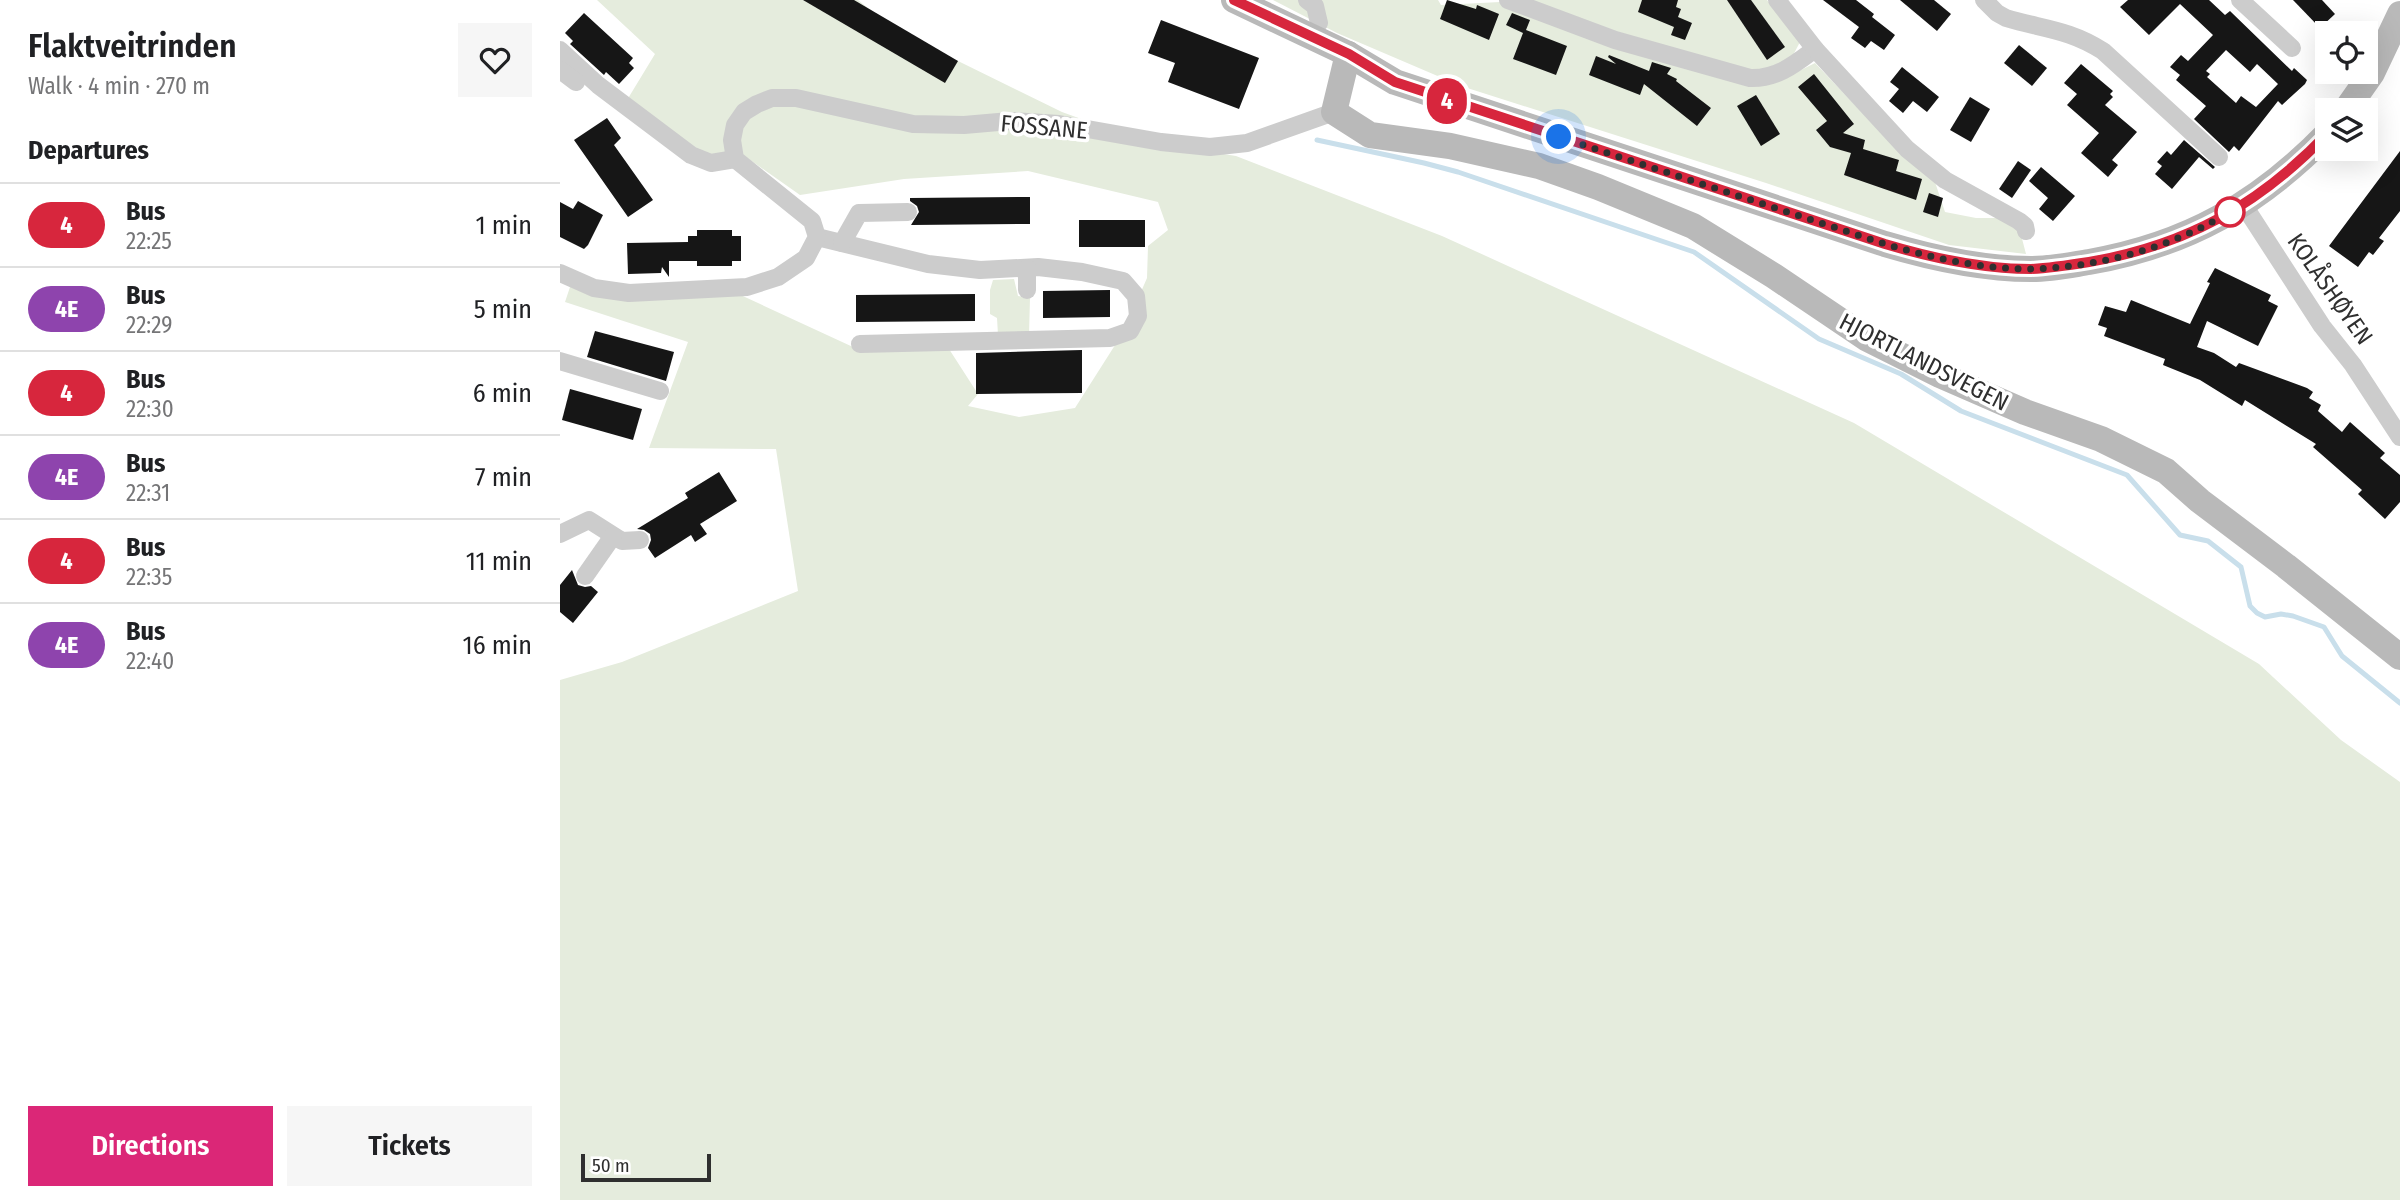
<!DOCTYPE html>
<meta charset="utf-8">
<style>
body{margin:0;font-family:"Fira Sans Condensed",sans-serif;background:#f6f6f6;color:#202124;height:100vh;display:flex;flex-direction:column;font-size:26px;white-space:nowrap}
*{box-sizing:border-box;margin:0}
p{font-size:23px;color:#757577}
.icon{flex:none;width:38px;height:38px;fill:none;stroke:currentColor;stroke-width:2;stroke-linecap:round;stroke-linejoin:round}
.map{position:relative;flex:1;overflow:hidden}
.panel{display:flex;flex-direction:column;background:#fff;width:560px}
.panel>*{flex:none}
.badge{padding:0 14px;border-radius:23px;font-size:24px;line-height:46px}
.fabs{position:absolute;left:1755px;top:21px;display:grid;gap:14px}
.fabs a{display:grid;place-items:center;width:63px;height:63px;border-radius:0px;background:#fff;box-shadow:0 7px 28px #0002;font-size:35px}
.scale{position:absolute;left:21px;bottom:18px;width:130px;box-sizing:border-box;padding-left:7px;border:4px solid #2f2f2f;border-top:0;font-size:19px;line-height:24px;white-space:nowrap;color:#2f2f2f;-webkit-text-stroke:5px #fff;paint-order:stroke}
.you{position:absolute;width:35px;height:35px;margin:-18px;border:5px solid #fff;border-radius:50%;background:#1a73e8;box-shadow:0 0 0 10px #1a73e833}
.map>.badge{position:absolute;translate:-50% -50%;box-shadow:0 0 0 4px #fff}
h2{padding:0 28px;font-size:26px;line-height:63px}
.round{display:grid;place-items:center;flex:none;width:74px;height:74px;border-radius:0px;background:#f6f6f6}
.headline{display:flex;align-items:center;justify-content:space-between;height:119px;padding:0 28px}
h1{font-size:33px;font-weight:600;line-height:52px}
.action{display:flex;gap:14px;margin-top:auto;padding:14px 28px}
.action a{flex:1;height:80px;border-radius:0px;background:#db2777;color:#fff;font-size:28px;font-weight:600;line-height:80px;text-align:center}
.action a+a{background:#f6f6f6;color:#202124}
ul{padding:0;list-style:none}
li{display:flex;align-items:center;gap:21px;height:84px;padding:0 28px;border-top:2px solid #e0e0e0}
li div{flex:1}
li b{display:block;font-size:26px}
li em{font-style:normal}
li .badge{min-width:77px;font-weight:700;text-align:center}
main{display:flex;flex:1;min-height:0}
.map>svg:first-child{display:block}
.green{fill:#e5ecdd}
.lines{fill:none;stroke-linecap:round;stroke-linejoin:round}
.stream{stroke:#c9dfeb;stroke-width:5}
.building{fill:#161616;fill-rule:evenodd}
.street{stroke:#ccc;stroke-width:18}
.secondary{stroke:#b9b9b9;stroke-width:26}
.line-casing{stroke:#fff;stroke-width:16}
.line{stroke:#d7263d;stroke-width:10}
.walk{stroke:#2f2f2f;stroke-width:7;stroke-dasharray:0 12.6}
.stop-dot{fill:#fff;stroke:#d7263d;stroke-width:3.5}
.labels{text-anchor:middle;stroke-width:7;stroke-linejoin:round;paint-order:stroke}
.street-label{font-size:24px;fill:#2f2f2f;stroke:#fff}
</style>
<main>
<section class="panel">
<div class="headline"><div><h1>Flaktveitrinden</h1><p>Walk · 4 min · 270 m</p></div><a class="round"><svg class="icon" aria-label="heart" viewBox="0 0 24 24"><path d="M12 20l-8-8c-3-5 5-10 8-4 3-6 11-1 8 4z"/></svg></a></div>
<h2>Departures</h2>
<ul>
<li><span class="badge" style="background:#d7263d;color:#fff">4</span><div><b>Bus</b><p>22:25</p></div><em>1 min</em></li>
<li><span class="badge" style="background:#8e44ad;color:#fff">4E</span><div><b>Bus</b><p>22:29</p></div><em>5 min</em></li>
<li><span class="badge" style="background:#d7263d;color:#fff">4</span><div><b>Bus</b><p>22:30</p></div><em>6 min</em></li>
<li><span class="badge" style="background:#8e44ad;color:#fff">4E</span><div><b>Bus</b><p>22:31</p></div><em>7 min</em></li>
<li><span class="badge" style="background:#d7263d;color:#fff">4</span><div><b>Bus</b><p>22:35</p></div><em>11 min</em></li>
<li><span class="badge" style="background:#8e44ad;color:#fff">4E</span><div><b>Bus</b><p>22:40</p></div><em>16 min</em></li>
</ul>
<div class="action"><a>Directions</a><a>Tickets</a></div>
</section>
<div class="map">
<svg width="1840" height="1200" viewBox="0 0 1840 1200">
<rect width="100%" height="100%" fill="#fff"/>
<g class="green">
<path d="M37,0H298L335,30L502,112L582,141L676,156L882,236L1294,423L1699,664L1781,740L1840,782V1200H0V680L62,662L238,591L216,449L89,448L128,342L5,302L11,284L161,286L293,347L389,349L418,394L408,406L459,417L515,408L564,331L587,278L588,246L608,230L598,202L468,171L344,179L240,195L183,155L139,162L64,105L95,54Z"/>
<path d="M713,0H878L881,5L940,2L957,10L1187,85L1237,72L1255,63L1312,123L1375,182L1385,212L1416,218H1438L1460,231L1466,254L1389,245L1206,183L901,86L777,33Z"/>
<path d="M961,0H1207L1240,42L1230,61L1201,75L1175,71Z"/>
<path d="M454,279L458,296L470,298L469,335H438L437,318L430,314V290L433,280Z"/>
</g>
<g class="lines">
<path class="stream" d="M757,140L864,163L898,172L1134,252L1259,339L1341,374L1401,411L1567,475L1620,535L1648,541L1681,567L1690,606L1697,613L1705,617L1721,614L1733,616L1764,627L1782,656L1840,703"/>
</g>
<g class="building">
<path d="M243,0H294L398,61L385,83Z"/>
<path d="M887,0L916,9L917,5L939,14L929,40L880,19Z"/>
<path d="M1082,0H1118L1116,7L1121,9L1118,17L1132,23L1125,40L1111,35L1114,27L1078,12Z"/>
<path d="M1167,0H1191L1225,47L1207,60Z"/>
<path d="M1263,0H1296L1314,14L1312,17L1335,35L1324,50L1311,41L1305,48L1291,38L1299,27Z"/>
<path d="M1340,0H1374L1391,14L1377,31Z"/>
<path d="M1568,0H1649L1665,15L1670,11L1732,71L1734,68L1747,80L1745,84L1722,105L1718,101L1679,151L1674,146L1669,152L1634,119L1646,106L1616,80L1620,75L1610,67L1621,55L1628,61L1653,35L1620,4L1589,35L1560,7ZM1666,50L1690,72L1697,64L1718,84L1696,107L1681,96L1676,103L1647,77L1650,74L1646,71Z"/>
<path d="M1733,0H1762L1775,14L1760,28Z"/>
<path d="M24,13L73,58L69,63L74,68L59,84L46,72L44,75L10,44L13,41L5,33Z"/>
<path d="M952,13L970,20L966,30L1007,46L996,75L953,59L963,33L946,25Z"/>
<path d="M601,20L699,58L679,109L608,82L615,63L588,53Z"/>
<path d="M1459,45L1487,68L1472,86L1444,63Z"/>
<path d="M1049,55L1089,71L1092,62L1111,68L1107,74L1117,79L1116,81L1151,108L1137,126L1084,84L1080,95L1029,75L1036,56L1056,64L1048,57Z"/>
<path d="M1521,64L1553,91L1550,94L1553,97L1545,105L1577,132L1552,160L1558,165L1548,177L1521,153L1539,133L1507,105L1517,94L1504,83Z"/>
<path d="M1342,67L1379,97L1367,112L1353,101L1343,113L1329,101L1339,89L1330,82Z"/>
<path d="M1254,74L1294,124L1283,133L1305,140L1303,149L1339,160L1336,171L1362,179L1356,200L1284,175L1291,153L1270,147L1256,130L1267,121L1238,87Z"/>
<path d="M1196,95L1220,134L1201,146L1177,106Z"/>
<path d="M1410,97L1430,109L1411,142L1390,130Z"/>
<path d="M47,118L61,138L54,145L93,200L68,217L14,140Z"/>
<path d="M1624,140L1655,167L1653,169L1639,157L1612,189L1595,174L1602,166L1597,162L1607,151L1611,155Z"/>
<path d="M1840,151V211L1819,238L1824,241L1813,255L1809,252L1798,267L1769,246Z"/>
<path d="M1458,161L1471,170L1452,198L1439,189Z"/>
<path d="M1481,167L1515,196L1493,221L1479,209L1488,198L1469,181Z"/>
<path d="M1369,193L1383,198L1378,217L1363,212Z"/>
<path d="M470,197V224L351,225L359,212L357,206L350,201V198Z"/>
<path d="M18,201L43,215L28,245L24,249L0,237V202L13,209Z"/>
<rect x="519" y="220" width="66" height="27"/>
<path d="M137,230H172V236H181V261H172V266H137V261H109V277L102,267L101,273L68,274L67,243L128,242V236H137Z"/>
<path d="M1655,268L1711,295L1708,301L1718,306L1698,346L1647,321L1637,347L1654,353L1676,367L1679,363L1747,388L1753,392L1749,398L1761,405L1758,411L1782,432L1790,422L1825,453L1820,458L1840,475V502L1825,519L1798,494L1802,490L1753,447L1756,444L1685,400L1682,406L1640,380L1603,365L1605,359L1544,336L1547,328L1538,325L1545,306L1566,312L1571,300L1630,324L1650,283L1647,282Z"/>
<path d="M550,290V317L483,318V291Z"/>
<path d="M415,294V321L296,322V295Z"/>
<path d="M35,331L114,352L106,381L27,357Z"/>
<path d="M522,350V393L416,394V353Z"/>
<path d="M10,389L82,409L73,440L2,420Z"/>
<path d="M159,472L177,501L140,524L147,534L135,542L131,535L95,558L88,548L91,540L90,534L84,530L77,529L128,498L125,493Z"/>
<path d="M12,570L18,585L25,587L31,586L38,592L13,623L0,612V585Z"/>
</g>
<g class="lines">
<g class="street">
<path d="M747,0L755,6L759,23"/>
<path d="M948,0L1055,40L1190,78C1217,79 1235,64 1255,49"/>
<path d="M1217,0L1255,49L1347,149L1385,180L1459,221L1465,226L1466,231"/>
<path d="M1424,0L1437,13L1446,18C1482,29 1509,29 1543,51L1659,157"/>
<path d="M1680,0L1732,48"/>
<path d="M0,50L38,85L131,155L151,163L175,159"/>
<path d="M0,70L16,82"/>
<path d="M1683,204L1762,326L1793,365L1840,437"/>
<path d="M257,237L368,264L420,270L478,267L522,272L563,281L576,296L578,316L570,331L550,338L300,344"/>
<path d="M282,243L299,213L348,212"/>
<path d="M467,268V290"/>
<path d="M0,273L34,288L69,293L187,287L218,277L246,258L257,237L252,221L175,159L172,140L175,125L184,112L197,104L212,98H236L353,124L404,125L450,121L499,124L601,142L650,147L687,143L774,112"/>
<path d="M0,361L100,391"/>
<path d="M0,534L29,520L62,541L80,540"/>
<path d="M25,576L53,536"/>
</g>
<g class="secondary">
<path d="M674,0L788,54L835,82L1325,244C1372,258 1422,269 1471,269C1491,269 1510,265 1529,262C1627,245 1699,204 1768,133"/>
<path d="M788,54L774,112L810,135L890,146L979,166L1038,187L1133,226L1214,276L1306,338L1380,375L1465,412L1541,439L1606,471L1640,501L1726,566L1840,657"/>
<path d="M1786,110L1812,73L1840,14"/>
</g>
</g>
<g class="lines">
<defs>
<path id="line" d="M674,0L789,54L835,82L1325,244C1372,258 1422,269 1471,269C1491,268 1510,265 1529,262C1627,245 1699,205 1768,133"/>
</defs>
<use href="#line" class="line-casing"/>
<use href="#line" class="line"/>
<path class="walk" d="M999,137L1325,244C1372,258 1422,269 1472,269C1541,267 1612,247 1670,212"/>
</g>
<circle class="stop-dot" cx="1670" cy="212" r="14"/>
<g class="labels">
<g class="street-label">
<text transform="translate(484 127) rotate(5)" y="8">FOSSANE</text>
<text transform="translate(1770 289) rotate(55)" y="8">KOLÅSHØYEN</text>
<text transform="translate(1364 362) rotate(27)" y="8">HJORTLANDSVEGEN</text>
</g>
</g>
</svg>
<div class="fabs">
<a><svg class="icon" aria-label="locate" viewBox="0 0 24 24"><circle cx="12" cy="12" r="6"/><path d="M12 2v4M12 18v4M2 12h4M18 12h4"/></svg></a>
<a><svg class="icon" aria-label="layers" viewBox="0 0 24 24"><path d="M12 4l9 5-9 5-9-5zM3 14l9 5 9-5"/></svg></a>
</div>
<div class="scale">50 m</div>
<div class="you" style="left:999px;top:137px"></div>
<b class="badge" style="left:887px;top:101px;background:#d7263d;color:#fff">4</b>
</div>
</main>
